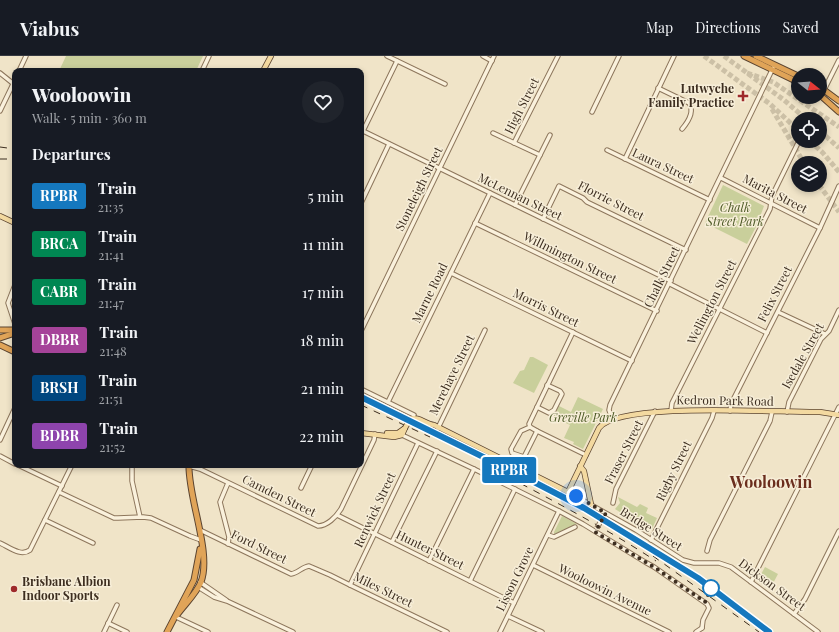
<!DOCTYPE html>
<meta charset="utf-8">
<style>
body{margin:0;font-family:"Playfair Display",serif;background:#20242c;color:#f1f3f6;height:100vh;display:flex;flex-direction:column;font-size:15px;white-space:nowrap}
*{box-sizing:border-box;margin:0}
p{font-size:13px;color:#9ea1a6}
.icon{flex:none;width:22px;height:22px;fill:none;stroke:currentColor;stroke-width:2;stroke-linecap:round;stroke-linejoin:round}
.map{position:relative;flex:1;overflow:hidden}
.drawer{position:absolute;left:12px;top:12px;width:352px;height:400px;display:flex;flex-direction:column;background:#171b24;border-radius:8px;box-shadow:0 2px 6px #0003}
.drawer>*{flex:none}
.badge{padding:0 8px;border-radius:3px;font-size:14px;line-height:26px}
.needle{width:26px;rotate:107deg}
.tools{position:absolute;left:791px;top:12px;display:grid;gap:8px}
.tools a{display:grid;place-items:center;width:36px;height:36px;border-radius:50%;background:#171b24;box-shadow:0 2px 6px #0003;font-size:20px}
.you{position:absolute;width:20px;height:20px;margin:-10px;border:3px solid #fff;border-radius:50%;background:#1a73e8;box-shadow:0 0 0 6px #1a73e833}
.map>.badge{position:absolute;translate:-50% -50%;box-shadow:0 0 0 2px #fff}
h2{padding:0 20px;font-size:15px;line-height:36px}
.round{display:grid;place-items:center;flex:none;width:42px;height:42px;border-radius:21px;background:#20242c}
.overview{display:flex;align-items:center;justify-content:space-between;height:68px;padding:0 20px}
h1{font-size:19px;font-weight:800;line-height:30px}
ul{padding:0;list-style:none}
li{display:flex;align-items:center;gap:12px;height:48px;padding:0 20px}
li div{flex:1}
li b{display:block;font-size:15px}
li em{font-style:normal}
li .badge{min-width:44px;font-weight:700;text-align:center}
header{display:flex;align-items:center;gap:24px;box-sizing:border-box;height:56px;padding:0 20px;background:#171b24;border-bottom:1px solid #363941}
header strong{font-size:19px}
nav{display:flex;gap:22px;margin-inline-start:auto;font-size:14px}
.map>svg:first-child{display:block}
.green{fill:#c9cf9b}
.lines{fill:none;stroke-linecap:round;stroke-linejoin:round}
.highway-tunnel{stroke:#ccc0a6;stroke-width:5;stroke-dasharray:5 2.5;stroke-linecap:butt}
.minor-casing{stroke:#8d765c;stroke-width:5.5}
.major-casing{stroke:#5b4430;stroke-width:6}
.highway-casing{stroke:#5b4430;stroke-width:7}
.minor{stroke:#faf1dc;stroke-width:3.5}
.major{stroke:#f3d9a0;stroke-width:4.5}
.highway{stroke:#e0a458;stroke-width:5}
.rail{stroke:#3d2e20;stroke-width:1;stroke-dasharray:7 7;stroke-linecap:butt}
.minor-bridge-casing{stroke:#8d765c;stroke-width:5.5;stroke-linecap:butt}
.major-bridge-casing{stroke:#5b4430;stroke-width:6;stroke-linecap:butt}
.minor-bridge{stroke:#faf1dc;stroke-width:3.5}
.major-bridge{stroke:#f3d9a0;stroke-width:4.5}
.line-casing{stroke:#fff;stroke-width:9}
.line{stroke:#1578be;stroke-width:6}
.walk{stroke:#3d2e20;stroke-width:4;stroke-dasharray:0 7.2}
.poi-dot{fill:#9e2a2b;stroke:#f7eed8;stroke-width:1.5}
.stop-dot{fill:#fff;stroke:#1578be;stroke-width:2}
.labels{text-anchor:middle;stroke-width:3;stroke-linejoin:round;paint-order:stroke}
.poi-label{font-size:12px;font-weight:bold;fill:#3d2e20;stroke:#f7eed8;text-anchor:end}
.street-label{font-size:12px;fill:#3d2e20;stroke:#f7eed8}
.park-label{font-size:12px;font-style:italic;fill:#4d5a26;stroke:#f7eed8}
.district-label{font-size:16px;font-weight:bold;fill:#6b2e1e;stroke:#f7eed8}
</style>
<header>
<strong>Viabus</strong>
<nav><a>Map</a><a>Directions</a><a>Saved</a></nav>
</header>
<div class="map">
<svg width="839" height="576" viewBox="0 0 839 576">
<rect width="100%" height="100%" fill="#f0e4c8"/>
<g class="green">
<path d="M66,0H203L196,15H59Z"/>
<path d="M723,129L764,150L757,169L747,188L705,167Z"/>
<path d="M530,301H533L548,309L534,337L513,327L520,315L524,314Z"/>
<path d="M578,341L603,353L583,393L573,388L574,386L564,382L570,369L553,361L559,350L571,356Z"/>
<path d="M618,441L637,451L640,448L648,452L646,457L657,462L652,473L639,468L615,453L620,447Z"/>
<path d="M562,460L577,468L554,478V476Z"/>
<path d="M765,511L778,518L770,533L764,529L759,522Z"/>
</g>
<g class="lines">
<g class="highway-tunnel">
<path d="M704,0L770,48L798,74"/>
<path d="M724,0L784,44L806,63"/>
<path d="M747,17L773,26L839,71"/>
<path d="M772,53L804,107"/>
<path d="M820,75L839,92"/>
<path d="M810,85L823,97L839,116"/>
<path d="M819,129L839,156"/>
</g>
<defs>
<g id="minor">
<path d="M387,0L445,28"/>
<path d="M483,0L492,5"/>
<path d="M19,15L26,0"/>
<path d="M202,15L209,0"/>
<path d="M0,17L15,29"/>
<path d="M658,32L689,47C695,56 688,66 682,73"/>
<path d="M821,40L839,4"/>
<path d="M0,55L15,24"/>
<path d="M592,56L619,0"/>
<path d="M361,74L671,225"/>
<path d="M363,75L397,5"/>
<path d="M493,77L540,99"/>
<path d="M514,87L558,0"/>
<path d="M607,94L710,144"/>
<path d="M625,103L674,0"/>
<path d="M721,122L820,172"/>
<path d="M361,147L389,88"/>
<path d="M515,149L550,79"/>
<path d="M543,163L559,130L583,142L587,146L686,194"/>
<path d="M475,167L657,255"/>
<path d="M451,217L632,305"/>
<path d="M670,228L767,277"/>
<path d="M15,229L8,247L15,268"/>
<path d="M778,256L825,278"/>
<path d="M361,275L494,0"/>
<path d="M573,276L529,368L530,371L537,375L586,399"/>
<path d="M361,333L414,359"/>
<path d="M388,346L490,137"/>
<path d="M537,351L549,357L554,354L562,338L560,335L547,329"/>
<path d="M671,355L672,347L770,153L772,140L799,85"/>
<path d="M730,355L731,348L820,172L839,130"/>
<path d="M787,356L789,346L821,283L829,275L839,254"/>
<path d="M612,363L609,354L610,349L773,12"/>
<path d="M530,371L521,375L511,393L512,397L524,401L537,375"/>
<path d="M438,372L485,274"/>
<path d="M402,379L474,413L559,455L583,468L645,506L654,511L707,548L709,552L703,564L702,572"/>
<path d="M0,384L15,352"/>
<path d="M0,400L15,408"/>
<path d="M18,409L62,430"/>
<path d="M132,409V425L140,461"/>
<path d="M189,410L200,413L318,470C327,470 336,461 341,453L374,384L375,378"/>
<path d="M301,432L312,409"/>
<path d="M59,436L114,462H118L143,461L151,462L190,480L201,484"/>
<path d="M568,436L636,474L683,504L694,507H719L731,511L818,576"/>
<path d="M613,447L616,433L655,355"/>
<path d="M337,459L514,547"/>
<path d="M45,464L93,487"/>
<path d="M200,474L291,518C298,517 302,511 309,510L330,519L350,529L447,576"/>
<path d="M548,479L554,481L575,471"/>
<path d="M651,484L712,362L714,355"/>
<path d="M392,486L437,395"/>
<path d="M0,487C9,491 21,501 30,494L72,409"/>
<path d="M228,488L229,481L220,446L228,427"/>
<path d="M707,495L710,484L770,365L772,356"/>
<path d="M429,505L474,413"/>
<path d="M533,509L669,576"/>
<path d="M470,525L515,433"/>
<path d="M200,526L226,544"/>
<path d="M751,526L839,351"/>
<path d="M350,529L418,387"/>
<path d="M198,531L214,541L227,545L293,576"/>
<path d="M794,558L805,543L839,475"/>
<path d="M508,560L542,576"/>
<path d="M176,561L208,576"/>
<path d="M108,567L127,576"/>
<path d="M104,576L117,549"/>
<path d="M500,576L559,455"/>
<path d="M696,576L702,572"/>
</g>
<g id="major">
<path d="M263,15L271,0"/>
<path d="M0,160L15,167"/>
<path d="M410,363C419,360 425,368 434,369L568,436L599,372C620,345 781,357 820,356L839,359"/>
<path d="M361,377L394,381L402,379L405,372"/>
<path d="M387,377H398L405,372"/>
<path d="M580,410L584,415L591,448"/>
</g>
<g id="highway">
<path d="M744,0L798,26"/>
<path d="M756,0L798,20"/>
<path d="M820,31L839,45"/>
<path d="M820,39L839,56"/>
<path d="M0,274H15"/>
<path d="M0,282L15,277"/>
<path d="M0,289L15,296"/>
<path d="M177,559C185,548 196,538 201,526C212,497 188,442 189,409"/>
<path d="M167,576L194,524L200,493"/>
</g>
</defs>
<use href="#minor" class="minor-casing"/>
<use href="#major" class="major-casing"/>
<use href="#highway" class="highway-casing"/>
<use href="#minor" class="minor"/>
<use href="#major" class="major"/>
<use href="#highway" class="highway"/>
<g class="rail">
<path d="M0,91L15,93"/>
<path d="M0,103H15"/>
<path d="M361,341L534,426L583,452L697,522L769,576"/>
<path d="M361,349L430,381"/>
<path d="M484,408C542,439 601,469 656,505"/>
<path d="M653,500L759,576"/>
</g>
<defs>
<path id="minor-bridge" d="M597,472L603,461"/>
<path id="major-bridge" d="M405,372L410,363"/>
</defs>
<use href="#minor-bridge" class="minor-bridge-casing"/>
<use href="#major-bridge" class="major-bridge-casing"/>
<use href="#minor-bridge" class="minor-bridge"/>
<use href="#major-bridge" class="major-bridge"/>
</g>
<g class="lines">
<defs>
<path id="line" d="M361,341L534,426L584,452L698,522L769,576"/>
</defs>
<use href="#line" class="line-casing"/>
<use href="#line" class="line"/>
<path class="walk" d="M576,440L606,457L595,476L654,511L705,546L711,532"/>
</g>
<g class="poi-dot">
<path d="M741 34h4v4h4v4h-4v4h-4v-4h-4v-4h4z"/>
<circle cx="14" cy="533" r="4"/>
</g>
<circle class="stop-dot" cx="711" cy="532" r="8"/>
<g class="labels">
<g class="poi-label">
<text x="734" y="37">Lutwyche<tspan x="734" dy="14">Family Practice</tspan></text>
<text x="22" y="530" text-anchor="start">Brisbane Albion<tspan x="22" dy="14">Indoor Sports</tspan></text>
</g>
<g class="street-label">
<text transform="translate(522 50) rotate(-63)" y="4">High Street</text>
<text transform="translate(663 110) rotate(25)" y="4">Laura Street</text>
<text transform="translate(419 133) rotate(-64)" y="4">Stoneleigh Street</text>
<text transform="translate(775 138) rotate(27)" y="4">Marita Street</text>
<text transform="translate(520 141) rotate(26)" y="4">McLennan Street</text>
<text transform="translate(611 145) rotate(27)" y="4">Florrie Street</text>
<text transform="translate(570 202) rotate(26)" y="4">Willmington Street</text>
<text transform="translate(662 221) rotate(-64)" y="4">Chalk Street</text>
<text transform="translate(430 237) rotate(-64)" y="4">Marne Road</text>
<text transform="translate(775 238) rotate(-63)" y="4">Felix Street</text>
<text transform="translate(712 246) rotate(-63)" y="4">Wellington Street</text>
<text transform="translate(546 252) rotate(26)" y="4">Morris Street</text>
<text transform="translate(803 300) rotate(-61)" y="4">Isedale Street</text>
<text transform="translate(452 319) rotate(-64)" y="4">Merehaye Street</text>
<text transform="translate(725 345) rotate(1)" y="4">Kedron Park Road</text>
<text transform="translate(624 396) rotate(-63)" y="4">Fraser Street</text>
<text transform="translate(674 415) rotate(-64)" y="4">Rigby Street</text>
<text transform="translate(279 440) rotate(26)" y="4">Camden Street</text>
<text transform="translate(375 454) rotate(-65)" y="4">Renwick Street</text>
<text transform="translate(651 473) rotate(32)" y="4">Bridge Street</text>
<text transform="translate(259 491) rotate(26)" y="4">Ford Street</text>
<text transform="translate(430 494) rotate(26)" y="4">Hunter Street</text>
<text transform="translate(515 523) rotate(-64)" y="4">Lisson Grove</text>
<text transform="translate(772 529) rotate(36)" y="4">Dickson Street</text>
<text transform="translate(383 534) rotate(26)" y="4">Miles Street</text>
<text transform="translate(605 534) rotate(26)" y="4">Wooloowin Avenue</text>
</g>
<g class="park-label">
<text x="735" y="156">Chalk<tspan x="735" dy="14">Street Park</tspan></text>
<text x="583" y="366">Greville Park</text>
</g>
<g class="district-label">
<text x="771" y="432">Wooloowin</text>
</g>
</g>
</svg>
<div class="tools">
<a><svg class="needle" viewBox="-14 -14 28 28"><path d="M0-13l5 13h-10z" fill="#e53935"/><path d="M0 13l5-13h-10z" fill="#9ea1a6"/></svg></a>
<a><svg class="icon" aria-label="locate" viewBox="0 0 24 24"><circle cx="12" cy="12" r="6"/><path d="M12 2v4M12 18v4M2 12h4M18 12h4"/></svg></a>
<a><svg class="icon" aria-label="layers" viewBox="0 0 24 24"><path d="M12 4l9 5-9 5-9-5zM3 14l9 5 9-5"/></svg></a>
</div>
<div class="you" style="left:576px;top:440px"></div>
<b class="badge" style="left:509px;top:414px;background:#1578be;color:#fff">RPBR</b>
<section class="drawer">
<div class="overview"><div><h1>Wooloowin</h1><p>Walk · 5 min · 360 m</p></div><a class="round"><svg class="icon" aria-label="heart" viewBox="0 0 24 24"><path d="M12 20l-8-8c-3-5 5-10 8-4 3-6 11-1 8 4z"/></svg></a></div>
<h2>Departures</h2>
<ul>
<li><span class="badge" style="background:#1578be;color:#fff">RPBR</span><div><b>Train</b><p>21:35</p></div><em>5 min</em></li>
<li><span class="badge" style="background:#008752;color:#fff">BRCA</span><div><b>Train</b><p>21:41</p></div><em>11 min</em></li>
<li><span class="badge" style="background:#008752;color:#fff">CABR</span><div><b>Train</b><p>21:47</p></div><em>17 min</em></li>
<li><span class="badge" style="background:#a54399;color:#fff">DBBR</span><div><b>Train</b><p>21:48</p></div><em>18 min</em></li>
<li><span class="badge" style="background:#00467f;color:#fff">BRSH</span><div><b>Train</b><p>21:51</p></div><em>21 min</em></li>
<li><span class="badge" style="background:#8e44ad;color:#fff">BDBR</span><div><b>Train</b><p>21:52</p></div><em>22 min</em></li>
</ul>
</section>
</div>
